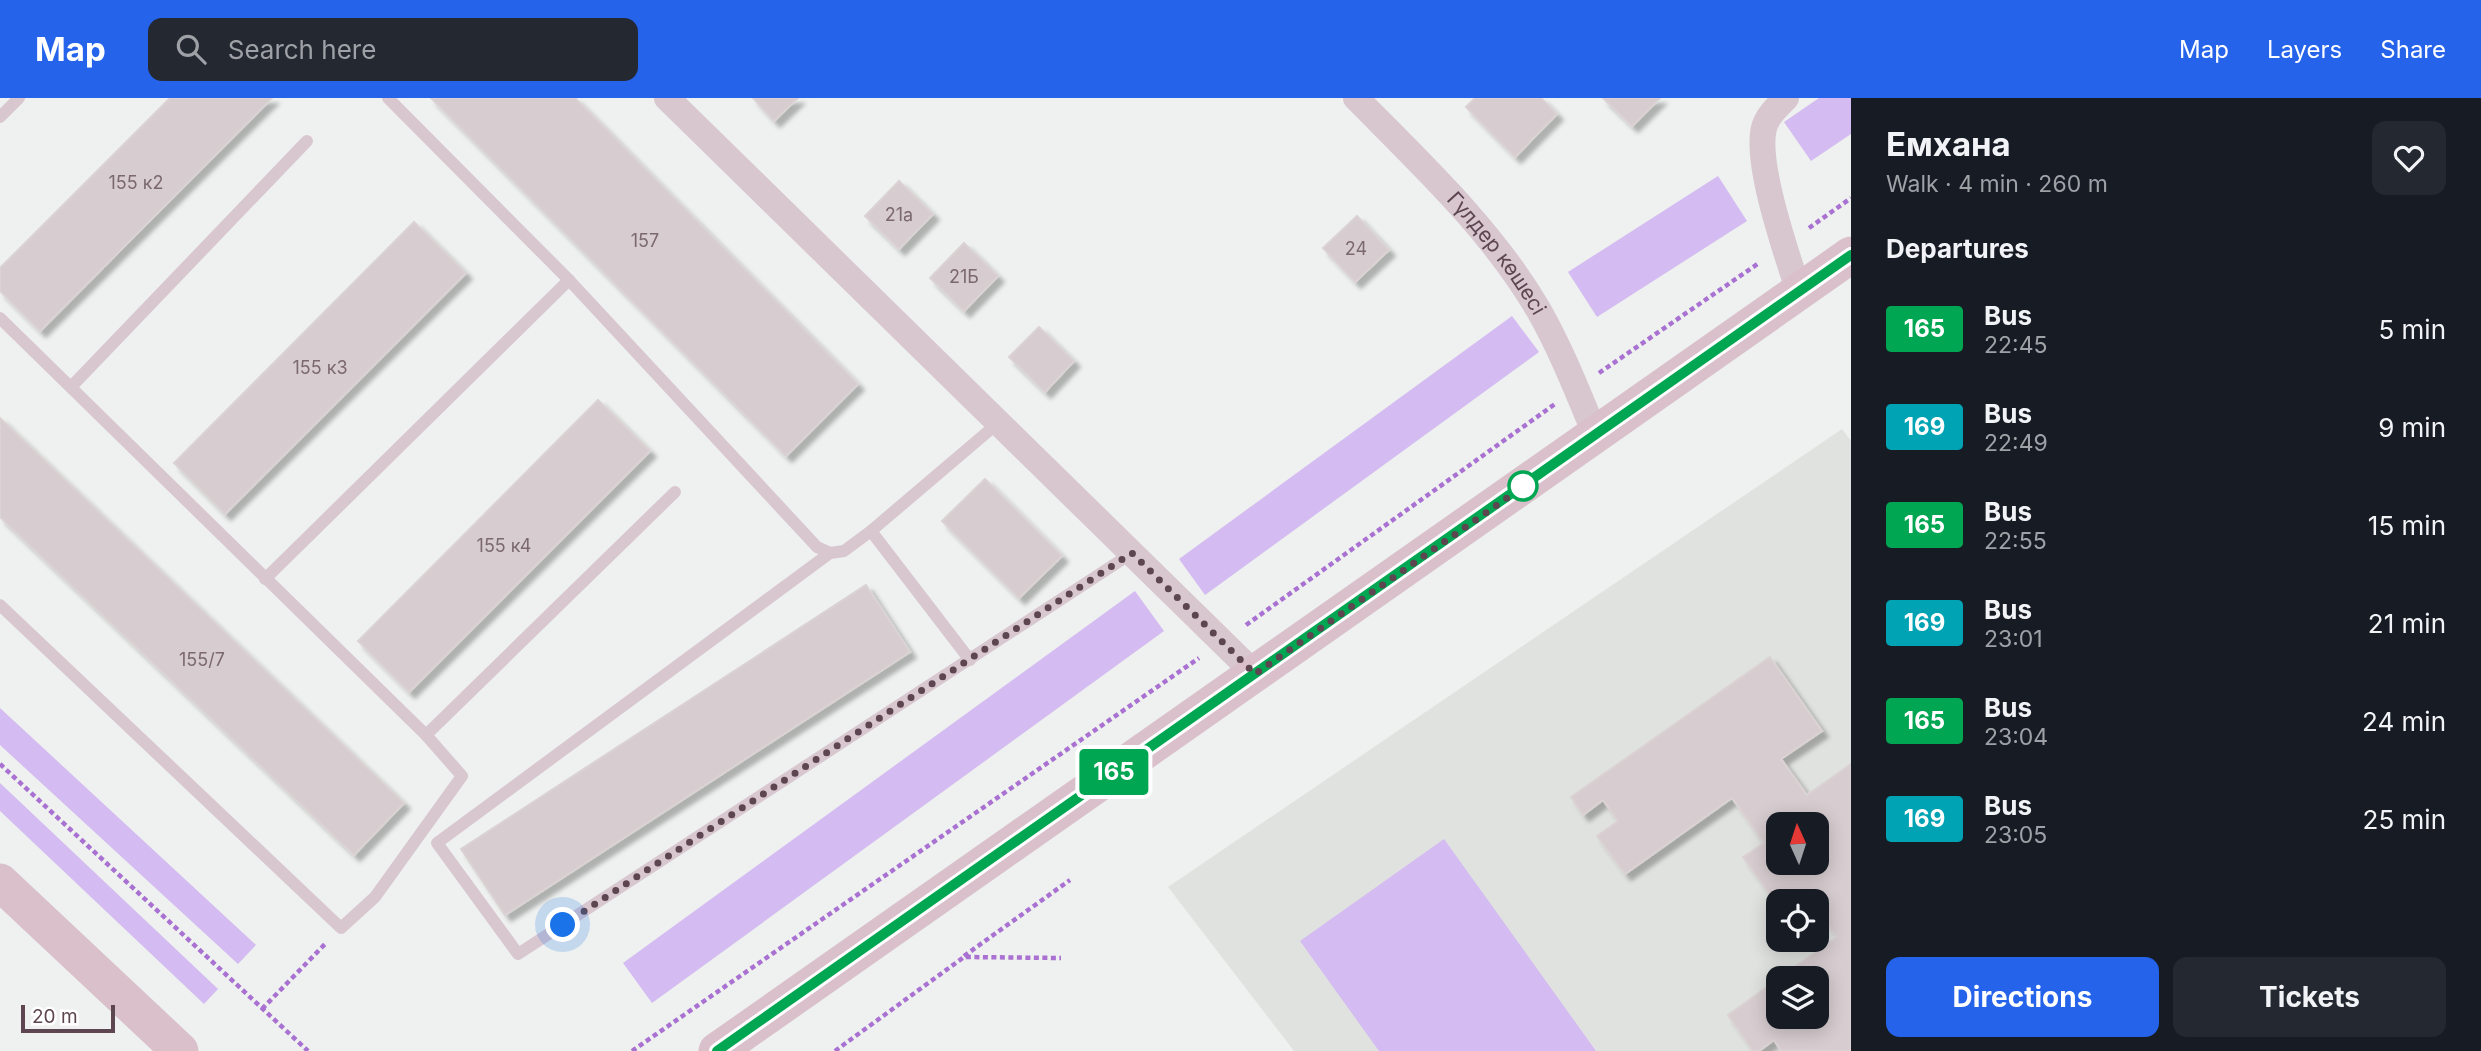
<!DOCTYPE html>
<meta charset="utf-8">
<style>
body{margin:0;font-family:Inter,sans-serif;background:#242831;color:#f1f3f6;height:100vh;display:flex;flex-direction:column;font-size:26px;white-space:nowrap}
*{box-sizing:border-box;margin:0}
p{font-size:23px;color:#9ea1a6}
.icon{flex:none;width:38px;height:38px;fill:none;stroke:currentColor;stroke-width:2;stroke-linecap:round;stroke-linejoin:round}
.map{position:relative;flex:1;overflow:hidden}
.drawer{display:flex;flex-direction:column;background:#171b24;width:630px}
.drawer>*{flex:none}
.badge{padding:0 14px;border-radius:5px;font-size:24px;line-height:46px}
.needle{width:46px;rotate:357deg}
.buttons{position:absolute;left:1766px;top:714px;display:grid;gap:14px}
.buttons a{display:grid;place-items:center;width:63px;height:63px;border-radius:14px;background:#171b24;box-shadow:0 4px 18px #0003;font-size:35px}
.scale{position:absolute;left:21px;bottom:18px;width:94px;box-sizing:border-box;padding-left:7px;border:4px solid #5d4650;border-top:0;font-size:19px;line-height:24px;white-space:nowrap;color:#5d4650;-webkit-text-stroke:5px #fff;paint-order:stroke}
.you{position:absolute;width:35px;height:35px;margin:-18px;border:5px solid #fff;border-radius:50%;background:#1a73e8;box-shadow:0 0 0 10px #1a73e833}
.map>.badge{position:absolute;translate:-50% -50%;box-shadow:0 0 0 4px #fff}
h2{padding:0 35px;font-size:26px;line-height:63px}
.round{display:grid;place-items:center;flex:none;width:74px;height:74px;border-radius:14px;background:#242831}
.overview{display:flex;align-items:center;justify-content:space-between;height:119px;padding:0 35px}
h1{font-size:33px;font-weight:700;line-height:52px}
.button{display:flex;gap:14px;margin-top:auto;padding:14px 35px}
.button a{flex:1;height:80px;border-radius:14px;background:#2563eb;color:#fff;font-size:28px;font-weight:700;line-height:80px;text-align:center}
.button a+a{background:#242831;color:#f1f3f6}
ul{padding:0;list-style:none}
li{display:flex;align-items:center;gap:21px;height:98px;padding:0 35px}
li div{flex:1}
li b{display:block;font-size:26px}
li em{font-style:normal}
li .badge{min-width:77px;font-weight:700;text-align:center}
header{display:flex;align-items:center;gap:42px;box-sizing:border-box;height:98px;padding:0 35px;background:#2563eb;color:#fff}
header strong{font-size:33px}
nav{display:flex;gap:38px;margin-inline-start:auto;font-size:24px}
.search{width:490px;height:63px;background:#242831;display:flex;align-items:center;gap:18px;box-sizing:border-box;padding:0 24px;border-radius:14px;color:#9ea1a6;font-size:26px}
main{display:flex;flex:1;min-height:0}
.map>svg:first-child{display:block}
.education{fill:#e0e2e0;fill-rule:evenodd}
.green{fill:#d4bbf1}
.building{fill:#d7cdd0;stroke:#dbd2d4;stroke-width:2;fill-rule:evenodd;filter:url(#shadow)}
.lines{fill:none;stroke-linecap:round;stroke-linejoin:round}
.path{stroke:#a971d1;stroke-width:4.5;stroke-dasharray:5 3.5;stroke-linecap:butt}
.service{stroke:#d9c7d0;stroke-width:12}
.minor{stroke:#d9c7d0;stroke-width:26}
.secondary{stroke:#d9c0ca;stroke-width:37}
.line-casing{stroke:#fff;stroke-width:16}
.line{stroke:#00a651;stroke-width:10}
.walk{stroke:#5d4650;stroke-width:7;stroke-dasharray:0 12.6}
.stop-dot{fill:#fff;stroke:#00a651;stroke-width:3.5}
.labels{text-anchor:middle;stroke-width:6;stroke-linejoin:round;paint-order:stroke}
.number-label{font-size:18px;fill:#7c6870}
.street-label{font-size:21px;fill:#5d4650;stroke:#fff}
</style>
<header>
<strong>Map</strong>
<div class="search"><svg class="icon" aria-label="search" viewBox="0 0 24 24"><circle cx="10" cy="10" r="6"/><path d="M15 15l6 6"/></svg>Search here</div>
<nav><a>Map</a><a>Layers</a><a>Share</a></nav>
</header>
<main>
<div class="map">
<svg width="1851" height="953" viewBox="0 0 1851 953">
<defs>
<filter id="shadow"><feDropShadow dx="6" dy="6" stdDeviation="2" flood-color="#0004"/></filter>
</defs>
<rect width="100%" height="100%" fill="#eef1ef"/>
<path class="education" d="M1842,331L1851,343V953H1294L1168,789ZM1778,726H1816V765H1778ZM1778,803H1816V842H1778ZM1778,880H1816V919H1778Z"/>
<g class="green">
<path d="M1819,0H1851V36L1811,63L1784,24Z"/>
<path d="M1718,78L1747,123L1597,219L1568,174Z"/>
<path d="M1512,218L1539,254L1205,497L1179,461Z"/>
<path d="M1135,493L1164,533L652,905L623,865Z"/>
<path d="M0,610L256,847L238,866L0,647Z"/>
<path d="M0,685L218,891L204,906L0,713Z"/>
<path d="M1444,741L1596,953H1379L1300,843Z"/>
</g>
<g class="building">
<path d="M170,0H272L40,233L0,193V170Z"/>
<path d="M431,0H575L858,286L786,358Z"/>
<path d="M753,0H798L774,23Z"/>
<path d="M1475,0H1541L1557,16L1515,59L1466,9Z"/>
<path d="M1603,0H1660L1632,28Z"/>
<path d="M899,83L933,116L899,151L865,118Z"/>
<path d="M1357,118L1389,152L1355,184L1323,150Z"/>
<path d="M414,124L466,175L225,416L174,365Z"/>
<path d="M964,145L998,178L964,213L930,180Z"/>
<path d="M1039,229L1074,263L1045,294L1009,259Z"/>
<path d="M598,302L650,353L409,594L358,543Z"/>
<path d="M0,320L404,705L354,757L0,419Z"/>
<path d="M985,381L1062,458L1019,500L942,423Z"/>
<path d="M866,487L910,554L505,817L461,751Z"/>
<path d="M1770,559L1822,633L1781,661L1807,697L1851,666V953H1781L1774,942L1759,953H1753L1728,917L1778,881V919H1816V880H1779L1837,839L1816,811V803H1811L1805,794L1792,803H1778V808L1743,759L1764,745L1732,700L1625,776L1597,738L1618,723L1603,702L1583,717L1571,699ZM1778,726H1816V765H1778Z"/>
</g>
<g class="lines">
<g class="path">
<path d="M1809,130L1851,100"/>
<path d="M1599,275L1759,165"/>
<path d="M1246,527L1555,306"/>
<path d="M0,666L308,953"/>
<path d="M964,858L1070,782"/>
<path d="M262,911L327,844"/>
<path d="M632,953L1199,560"/>
<path d="M835,953L964,859L1061,860"/>
</g>
<g class="service">
<path d="M388,0L569,182L817,449L830,455L844,453L871,433L998,325"/>
<path d="M0,19L19,0"/>
<path d="M0,220L426,637L462,678L375,799L341,830L0,507"/>
<path d="M71,289L307,43"/>
<path d="M871,433L970,562"/>
<path d="M830,455L437,745L518,856L1132,455"/>
<path d="M265,481L569,182"/>
<path d="M426,637L675,394"/>
</g>
<g class="minor">
<path d="M667,0L1255,576"/>
<path id="s1" d="M1356,0C1421,66 1491,131 1538,211C1561,251 1578,295 1596,338"/>
<path d="M1786,0C1777,9 1767,18 1764,30C1755,66 1787,157 1799,194"/>
</g>
<g class="secondary">
<path d="M0,784L180,953"/>
<path d="M717,953L1851,157"/>
</g>
</g>
<g class="lines">
<defs>
<path id="line" d="M717,953L1851,157"/>
</defs>
<use href="#line" class="line-casing"/>
<use href="#line" class="line"/>
<path class="walk" d="M563,827L1132,455L1255,576L1530,384L1523,388"/>
</g>
<circle class="stop-dot" cx="1523" cy="388" r="14"/>
<g class="labels">
<g class="number-label">
<text x="136" y="91">155 к2</text>
<text x="899" y="123">21а</text>
<text x="645" y="149">157</text>
<text x="1356" y="157">24</text>
<text x="964" y="185">21Б</text>
<text x="320" y="276">155 к3</text>
<text x="504" y="454">155 к4</text>
<text x="202" y="568">155/7</text>
</g>
<g class="street-label">
<text dy="7" stroke="none"><textPath href="#s1" startOffset="210">Гүлдер көшесі</textPath></text>
</g>
</g>
</svg>
<div class="buttons">
<a><svg class="needle" viewBox="-14 -14 28 28"><path d="M0-13l5 13h-10z" fill="#e53935"/><path d="M0 13l5-13h-10z" fill="#9ea1a6"/></svg></a>
<a><svg class="icon" aria-label="locate" viewBox="0 0 24 24"><circle cx="12" cy="12" r="6"/><path d="M12 2v4M12 18v4M2 12h4M18 12h4"/></svg></a>
<a><svg class="icon" aria-label="layers" viewBox="0 0 24 24"><path d="M12 4l9 5-9 5-9-5zM3 14l9 5 9-5"/></svg></a>
</div>
<div class="scale">20 m</div>
<div class="you" style="left:563px;top:827px"></div>
<b class="badge" style="left:1114px;top:674px;background:#00a651;color:#fff">165</b>
</div>
<section class="drawer">
<div class="overview"><div><h1>Емхана</h1><p>Walk · 4 min · 260 m</p></div><a class="round"><svg class="icon" aria-label="heart" viewBox="0 0 24 24"><path d="M12 20l-8-8c-3-5 5-10 8-4 3-6 11-1 8 4z"/></svg></a></div>
<h2>Departures</h2>
<ul>
<li><span class="badge" style="background:#00a651;color:#fff">165</span><div><b>Bus</b><p>22:45</p></div><em>5 min</em></li>
<li><span class="badge" style="background:#00a3b4;color:#fff">169</span><div><b>Bus</b><p>22:49</p></div><em>9 min</em></li>
<li><span class="badge" style="background:#00a651;color:#fff">165</span><div><b>Bus</b><p>22:55</p></div><em>15 min</em></li>
<li><span class="badge" style="background:#00a3b4;color:#fff">169</span><div><b>Bus</b><p>23:01</p></div><em>21 min</em></li>
<li><span class="badge" style="background:#00a651;color:#fff">165</span><div><b>Bus</b><p>23:04</p></div><em>24 min</em></li>
<li><span class="badge" style="background:#00a3b4;color:#fff">169</span><div><b>Bus</b><p>23:05</p></div><em>25 min</em></li>
</ul>
<div class="button"><a>Directions</a><a>Tickets</a></div>
</section>
</main>
